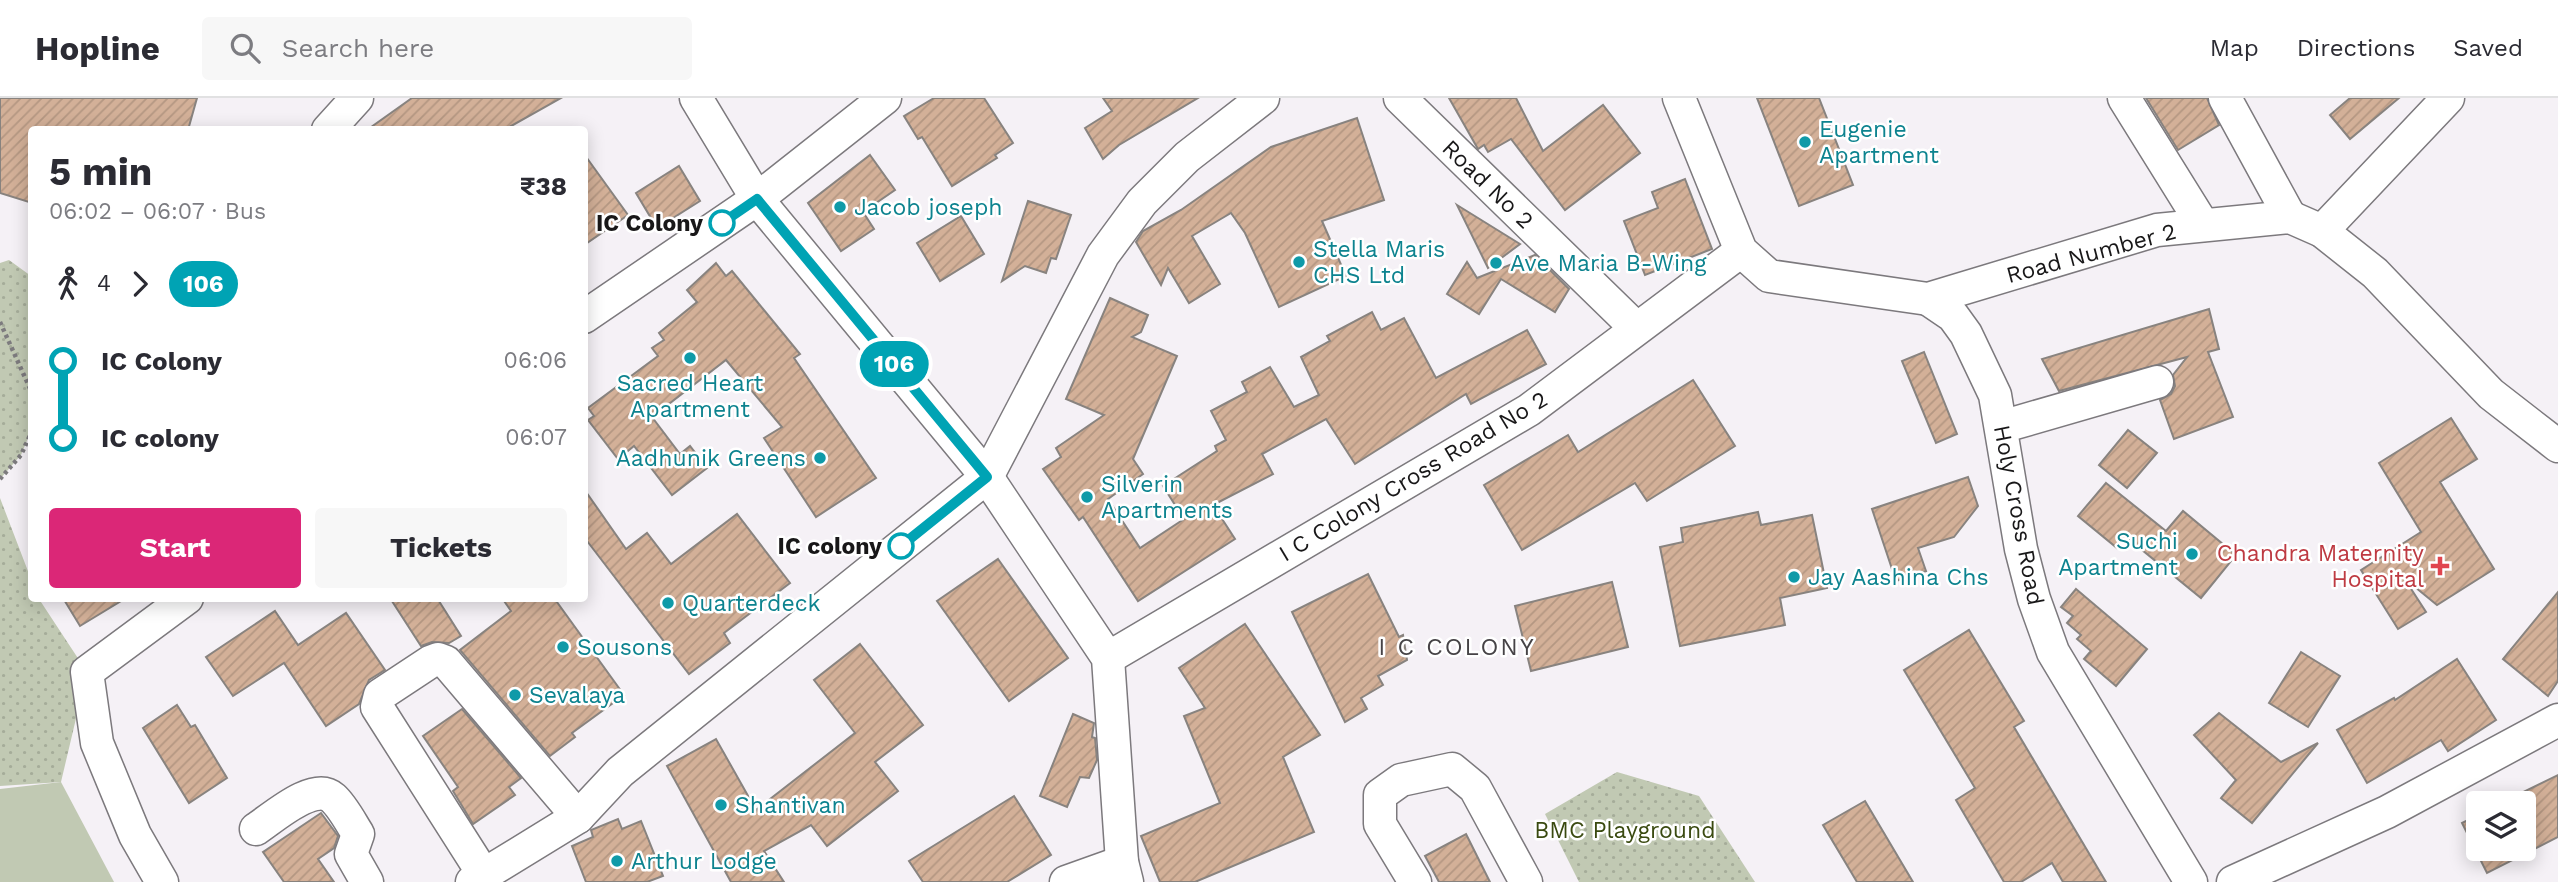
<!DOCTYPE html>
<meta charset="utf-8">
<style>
body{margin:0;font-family:"Work Sans",sans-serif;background:#f7f7f7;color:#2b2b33;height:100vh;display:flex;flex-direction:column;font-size:26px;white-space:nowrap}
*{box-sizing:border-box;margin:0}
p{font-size:23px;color:#7c7c81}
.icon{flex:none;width:38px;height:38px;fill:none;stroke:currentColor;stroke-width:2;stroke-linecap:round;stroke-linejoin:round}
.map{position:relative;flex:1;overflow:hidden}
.drawer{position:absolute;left:28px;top:28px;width:560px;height:476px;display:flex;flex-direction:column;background:#fff;border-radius:7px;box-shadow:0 4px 18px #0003}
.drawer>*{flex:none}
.badge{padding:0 14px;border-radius:23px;font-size:24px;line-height:46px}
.tools{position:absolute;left:2466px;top:693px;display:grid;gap:14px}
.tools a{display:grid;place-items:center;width:70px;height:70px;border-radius:7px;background:#fff;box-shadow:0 4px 18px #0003;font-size:35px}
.map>.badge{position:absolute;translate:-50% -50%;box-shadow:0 0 0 4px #fff}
.legs{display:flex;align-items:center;gap:10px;height:77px;padding:0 21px;font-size:23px}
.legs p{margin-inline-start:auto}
.summary{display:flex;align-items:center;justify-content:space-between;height:119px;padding:0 21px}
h1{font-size:38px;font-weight:700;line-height:52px}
.primary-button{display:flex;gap:14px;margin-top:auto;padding:14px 21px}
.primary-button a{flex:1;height:80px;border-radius:7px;background:#db2777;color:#fff;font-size:28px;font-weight:700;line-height:80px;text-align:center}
.primary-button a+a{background:#f7f7f7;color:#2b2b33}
ul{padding:0 21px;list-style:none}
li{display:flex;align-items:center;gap:24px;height:77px;font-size:26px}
li i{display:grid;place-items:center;width:10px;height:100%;margin:0 9px;background:currentColor}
li i::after{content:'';width:18px;height:18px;margin:-9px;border:5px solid;border-radius:50%;background:#fff}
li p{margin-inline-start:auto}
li:first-child i{background:linear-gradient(#0000 50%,currentColor 0)}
li:last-child i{background:linear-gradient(currentColor 50%,#0000 0)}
header{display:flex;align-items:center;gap:42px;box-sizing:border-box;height:98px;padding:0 35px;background:#fff;border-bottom:2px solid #e1e1e2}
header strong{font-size:33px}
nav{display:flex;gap:38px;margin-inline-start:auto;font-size:24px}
.search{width:490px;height:63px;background:#f7f7f7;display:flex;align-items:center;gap:18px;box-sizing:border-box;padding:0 24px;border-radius:7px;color:#7c7c81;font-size:26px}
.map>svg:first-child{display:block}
.grass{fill:#c1c9b3}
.park{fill:url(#park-dots)}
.building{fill:url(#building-hatch);stroke:#88837f;stroke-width:2}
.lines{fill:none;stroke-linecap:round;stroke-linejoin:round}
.minor-casing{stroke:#7c797d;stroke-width:35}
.path{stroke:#7d7b7e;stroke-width:4.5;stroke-dasharray:3.5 3.5;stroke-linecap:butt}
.minor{stroke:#fff;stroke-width:32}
.line-1-casing{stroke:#fff;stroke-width:16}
.line-1{stroke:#00a3b4;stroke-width:10}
.culture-dot{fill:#0f9aa8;stroke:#fff;stroke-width:2.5}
.stop-1-dot{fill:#fff;stroke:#00a3b4;stroke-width:3.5}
.health-dot{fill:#e0444e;stroke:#fff;stroke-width:2.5}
.labels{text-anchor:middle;stroke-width:5;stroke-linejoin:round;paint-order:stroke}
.culture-label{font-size:23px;fill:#0d838f;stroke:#fff;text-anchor:start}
.street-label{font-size:23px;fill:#181718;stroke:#fff}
.stop-label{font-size:23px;font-weight:bold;fill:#181718;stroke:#fff;text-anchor:end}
.health-label{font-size:23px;fill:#be3a42;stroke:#fff;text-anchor:end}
.park-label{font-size:23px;fill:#3a4a10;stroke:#fff}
.neighbourhood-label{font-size:24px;letter-spacing:2px;fill:#464346;stroke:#fff}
</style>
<header>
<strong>Hopline</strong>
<div class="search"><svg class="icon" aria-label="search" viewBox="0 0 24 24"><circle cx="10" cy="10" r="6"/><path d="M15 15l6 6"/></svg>Search here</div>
<nav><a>Map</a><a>Directions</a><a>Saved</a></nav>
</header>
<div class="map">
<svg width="2558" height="784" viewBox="0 0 2558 784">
<defs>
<pattern id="park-dots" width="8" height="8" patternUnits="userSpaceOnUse" patternTransform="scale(1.75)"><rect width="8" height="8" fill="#c1c9b3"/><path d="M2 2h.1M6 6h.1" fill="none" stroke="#a5ac99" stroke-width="1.8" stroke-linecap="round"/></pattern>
<pattern id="building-hatch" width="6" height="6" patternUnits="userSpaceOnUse" patternTransform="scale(1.75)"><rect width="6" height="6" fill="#d3b098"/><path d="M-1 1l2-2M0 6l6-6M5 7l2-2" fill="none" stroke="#b49782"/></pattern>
</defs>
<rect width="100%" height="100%" fill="#f5f1f6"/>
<path class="grass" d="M61,684L114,784H0V691Z"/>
<g class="park">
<path d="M9,162L31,178V333L21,357L0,381V165Z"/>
<path d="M0,400L31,481L32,500L39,501L87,574L61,684L0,688Z"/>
<path d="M1617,674L1699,698L1755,784H1579L1545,716Z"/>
</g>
<g class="building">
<path d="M0,0H197L188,32H32V105L0,95Z"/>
<path d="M412,0H561L504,32H367Z"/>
<path d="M934,0H984L1013,45L995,57L997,60L952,88L922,39L918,41L904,18Z"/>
<path d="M1103,0H1198L1119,47L1103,61L1085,30L1112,13Z"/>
<path d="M1449,0H1516L1543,53L1603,7L1640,55L1565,112L1511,41L1488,54L1484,47L1478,51Z"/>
<path d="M1757,0H1819L1853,87L1799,108Z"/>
<path d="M2146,0H2207L2219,27L2178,52Z"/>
<path d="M2350,0H2399L2350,41L2330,17Z"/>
<path d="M1357,20L1384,102L1322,123L1346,178L1279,209L1245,135L1231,115L1192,138L1220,186L1189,205L1168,170L1161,187L1136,144L1143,133L1181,112L1271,49Z"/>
<path d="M584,56L628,117L584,147Z"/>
<path d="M870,57L895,92L863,114L874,131L841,153L808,105Z"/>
<path d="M679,68L700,103L657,130L636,95Z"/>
<path d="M1685,81L1712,151L1645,177L1624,123L1658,110L1652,94Z"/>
<path d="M1028,103L1071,117L1056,161L1051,160L1046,175L1025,168L1002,183Z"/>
<path d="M1457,107L1520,146L1488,170Z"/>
<path d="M961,118L984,156L940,183L917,145Z"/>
<path d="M1535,157L1569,191L1555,214L1501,181L1479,216L1447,196L1467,164L1477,180Z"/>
<path d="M716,165L726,178L732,173L800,256L794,260L876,380L816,419L764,340L782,329L726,262L652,319L680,356L690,348L707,370L672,397L634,348L618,361L588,322L594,318L588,310L658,258L652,250L664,242L659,235L697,204L687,192Z"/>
<path d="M1110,200L1148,217L1141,234L1132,239L1177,258L1133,361L1143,376L1108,401L1140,450L1184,421L1163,388L1217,353L1215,348L1226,342L1211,313L1247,294L1242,284L1270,269L1294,309L1319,297L1301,259L1330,243L1327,238L1372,214L1381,232L1404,220L1436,280L1527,232L1546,266L1471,306L1466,296L1355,366L1326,321L1262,356L1273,376L1213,407L1235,441L1138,503L1083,419L1079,422L1043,371L1061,359L1056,350L1104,317L1066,301Z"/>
<path d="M2209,211L2219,251L2208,254L2233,319L2174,341L2160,302L2171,296L2175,288L2173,277L2187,259L2059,293L2042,261Z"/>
<path d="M1924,254L1957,336L1936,345L1902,263Z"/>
<path d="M1693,282L1735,348L1647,403L1635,385L1522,452L1484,387L1568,337L1578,354Z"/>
<path d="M2451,320L2477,361L2440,384L2494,471L2437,507L2404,480L2426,514L2398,531L2361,472L2421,434L2379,365Z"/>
<path d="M2128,332L2157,355L2127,390L2099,367Z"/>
<path d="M1968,379L1978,408L1954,439L1918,450L1926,473L1896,483L1872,411Z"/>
<path d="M2106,385L2166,433L2183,413L2236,457L2201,500L2126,439L2117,450L2078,418Z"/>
<path d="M584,391L626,451L647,435L671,466L737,416L790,485L724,535L730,545L689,576L584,439Z"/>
<path d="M1758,414L1761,427L1812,417L1827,490L1780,500L1785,527L1680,548L1660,449L1683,444L1681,430Z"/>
<path d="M998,461L1068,560L1009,603L937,503Z"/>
<path d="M1368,476L1399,539L1403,537L1407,562L1378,578L1383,587L1361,600L1367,611L1345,624L1292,514Z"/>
<path d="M1612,484L1628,549L1531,573L1515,508Z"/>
<path d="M2076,491L2147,551L2116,588L2084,561L2091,553L2077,541L2081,537L2067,525L2073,518L2061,509Z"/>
<path d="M2558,494V583L2548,598L2503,561Z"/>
<path d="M63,500H126L80,528Z"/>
<path d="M390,500H437L461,538L449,545L432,544L421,548Z"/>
<path d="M502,500H554L624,597L572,635L575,639L550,658L460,552L511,513Z"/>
<path d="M275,513L298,547L346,515L385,572L369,582L359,606L326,628L284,565L233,598L206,559Z"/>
<path d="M1245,526L1320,637L1283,659L1314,734L1195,784H1160L1141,738L1220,705L1184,618L1205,610L1179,570Z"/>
<path d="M1969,532L2024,623L2014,629L2106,784H2063L2052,765L2021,784H2004L1956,702L1975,690L1904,572Z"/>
<path d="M860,546L923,627L875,664L898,693L827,748L811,727L764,753L784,784H731L667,668L716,641L756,712L855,635L814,582Z"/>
<path d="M2301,554L2340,578L2308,629L2269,605Z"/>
<path d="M2457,561L2496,622L2448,653L2441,642L2367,685L2337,632L2394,600L2395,602Z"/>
<path d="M177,607L191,629L195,627L227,680L189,705L143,630Z"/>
<path d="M462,611L521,680L509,689L515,697L473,726L453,693L458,689L423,638Z"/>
<path d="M2219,615L2281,664L2318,645L2252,725L2221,700L2236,682L2194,637Z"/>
<path d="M1073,616L1094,625L1092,639L1095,640L1097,662L1089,680L1080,679L1067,709L1040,698Z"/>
<path d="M2558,677V739L2487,775L2462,725L2478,717V751H2524V705H2501Z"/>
<path d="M1014,698L1051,757L1007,784H923L909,763Z"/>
<path d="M1865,703L1913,784H1857L1823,727Z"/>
<path d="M321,715L338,738L334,750L318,761L334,784H284L263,754Z"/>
<path d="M618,721L622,731L641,723L663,778L647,784H586L572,748L593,739L591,732Z"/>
<path d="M1466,736L1490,784H1439L1425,758Z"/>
</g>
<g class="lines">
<defs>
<g id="minor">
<path d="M696,0L757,101L987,379L1108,560L1122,764L1127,784"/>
<path d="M1400,0L1636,230"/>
<path d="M1679,0L1741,153L1769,178L1928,201L2157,132L2290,119L2322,133L2375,175L2491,296L2558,348"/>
<path d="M2124,0L2203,127"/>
<path d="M2225,0L2290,119"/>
<path d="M328,32L357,0"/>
<path d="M2322,133L2448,0"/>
<path d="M1928,201L1953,218L1966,236L1995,297L2021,451L2034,501L2053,554L2191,784"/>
<path d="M584,219L757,101L885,0"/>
<path d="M2001,329L2157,284"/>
<path d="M1108,560L1529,312L1741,153"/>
<path d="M256,731C273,720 314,683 333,700C343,709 351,725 358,736L351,756L367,784"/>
<path d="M484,777L377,609L380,597L430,564L438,561L446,564L578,719"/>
<path d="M162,784L135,737L97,645L87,574L187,500"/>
<path d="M472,784L578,719L620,674L987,379L1103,157L1142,104L1187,59L1263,0"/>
<path d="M1066,784L1122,764"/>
<path d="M1415,784L1380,726V697L1401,682L1452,671L1475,690L1526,784"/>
<path d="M2233,784L2387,714L2558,622"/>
</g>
</defs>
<use href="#minor" class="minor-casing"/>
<g class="path">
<path d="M0,224L32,295"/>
<path d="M0,381L21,357L32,333"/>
</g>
<use href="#minor" class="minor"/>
</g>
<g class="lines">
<defs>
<path id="line-1" d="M722,125L757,101L987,379L901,448"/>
</defs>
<use href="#line-1" class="line-1-casing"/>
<use href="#line-1" class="line-1"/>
</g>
<g class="culture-dot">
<circle cx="1805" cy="44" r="7"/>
<circle cx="840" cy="109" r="7"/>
<circle cx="1299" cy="164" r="7"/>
<circle cx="1496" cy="165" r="7"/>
<circle cx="690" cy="260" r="7"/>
<circle cx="820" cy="360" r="7"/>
<circle cx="1087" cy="399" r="7"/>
<circle cx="2192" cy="456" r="7"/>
<circle cx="1794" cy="479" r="7"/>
<circle cx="668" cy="505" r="7"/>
<circle cx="563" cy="549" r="7"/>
<circle cx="515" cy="597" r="7"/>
<circle cx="721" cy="707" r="7"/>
<circle cx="617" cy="763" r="7"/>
</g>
<g class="stop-1-dot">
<circle cx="722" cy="125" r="12"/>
<circle cx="901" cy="448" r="12"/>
</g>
<path class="health-dot" d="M2436.5 457.5h7v7h7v7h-7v7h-7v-7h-7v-7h7z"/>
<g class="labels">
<g class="culture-label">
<text x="1819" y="39">Eugenie<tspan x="1819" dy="26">Apartment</tspan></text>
<text x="854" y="117">Jacob joseph</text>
<text x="1313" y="159">Stella Maris<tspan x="1313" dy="26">CHS Ltd</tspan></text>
<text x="1510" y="173">Ave Maria B-Wing</text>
<text x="690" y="293" text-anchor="middle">Sacred Heart<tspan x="690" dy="26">Apartment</tspan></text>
<text x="806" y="368" text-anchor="end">Aadhunik Greens</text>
<text x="1101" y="394">Silverin<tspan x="1101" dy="26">Apartments</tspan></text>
<text x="2178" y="451" text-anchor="end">Suchi<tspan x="2178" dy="26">Apartment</tspan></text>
<text x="1808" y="487">Jay Aashina Chs</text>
<text x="682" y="513">Quarterdeck</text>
<text x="577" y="557">Sousons</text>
<text x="529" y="605">Sevalaya</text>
<text x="735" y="715">Shantivan</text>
<text x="631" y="771">Arthur Lodge</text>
</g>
<g class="street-label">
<text transform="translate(1488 86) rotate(44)" y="8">Road No 2</text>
<text transform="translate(2091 155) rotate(-15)" y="8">Road Number 2</text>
<text transform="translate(1413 378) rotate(-31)" y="8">I C Colony Cross Road No 2</text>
<text transform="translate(2019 417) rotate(79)" y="8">Holy Cross Road</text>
</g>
<g class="stop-label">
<text x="703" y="133">IC Colony</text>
<text x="882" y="456">IC colony</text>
</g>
<g class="health-label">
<text x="2424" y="463">Chandra Maternity<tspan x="2424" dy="26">Hospital</tspan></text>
</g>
<g class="park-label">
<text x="1625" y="740">BMC Playground</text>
</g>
<g class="neighbourhood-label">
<text x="1457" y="557">I C COLONY</text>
</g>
</g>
</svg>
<div class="tools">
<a><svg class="icon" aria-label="layers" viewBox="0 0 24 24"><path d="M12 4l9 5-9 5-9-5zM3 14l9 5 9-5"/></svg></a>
</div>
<b class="badge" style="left:894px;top:266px;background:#00a3b4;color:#fff">106</b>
<section class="drawer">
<div class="summary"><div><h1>5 min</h1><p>06:02 – 06:07 · Bus</p></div><b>₹38</b></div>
<div class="legs"><svg class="icon" aria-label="walk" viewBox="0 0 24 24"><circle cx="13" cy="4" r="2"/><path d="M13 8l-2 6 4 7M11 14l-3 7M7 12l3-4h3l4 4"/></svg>4<svg class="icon" aria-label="forward" viewBox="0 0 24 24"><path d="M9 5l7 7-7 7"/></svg><b class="badge" style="background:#00a3b4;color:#fff">106</b></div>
<ul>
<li><i style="color:#00a3b4"></i><b>IC Colony</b><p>06:06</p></li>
<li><i style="color:#00a3b4"></i><b>IC colony</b><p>06:07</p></li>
</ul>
<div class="primary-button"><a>Start</a><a>Tickets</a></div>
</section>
</div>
